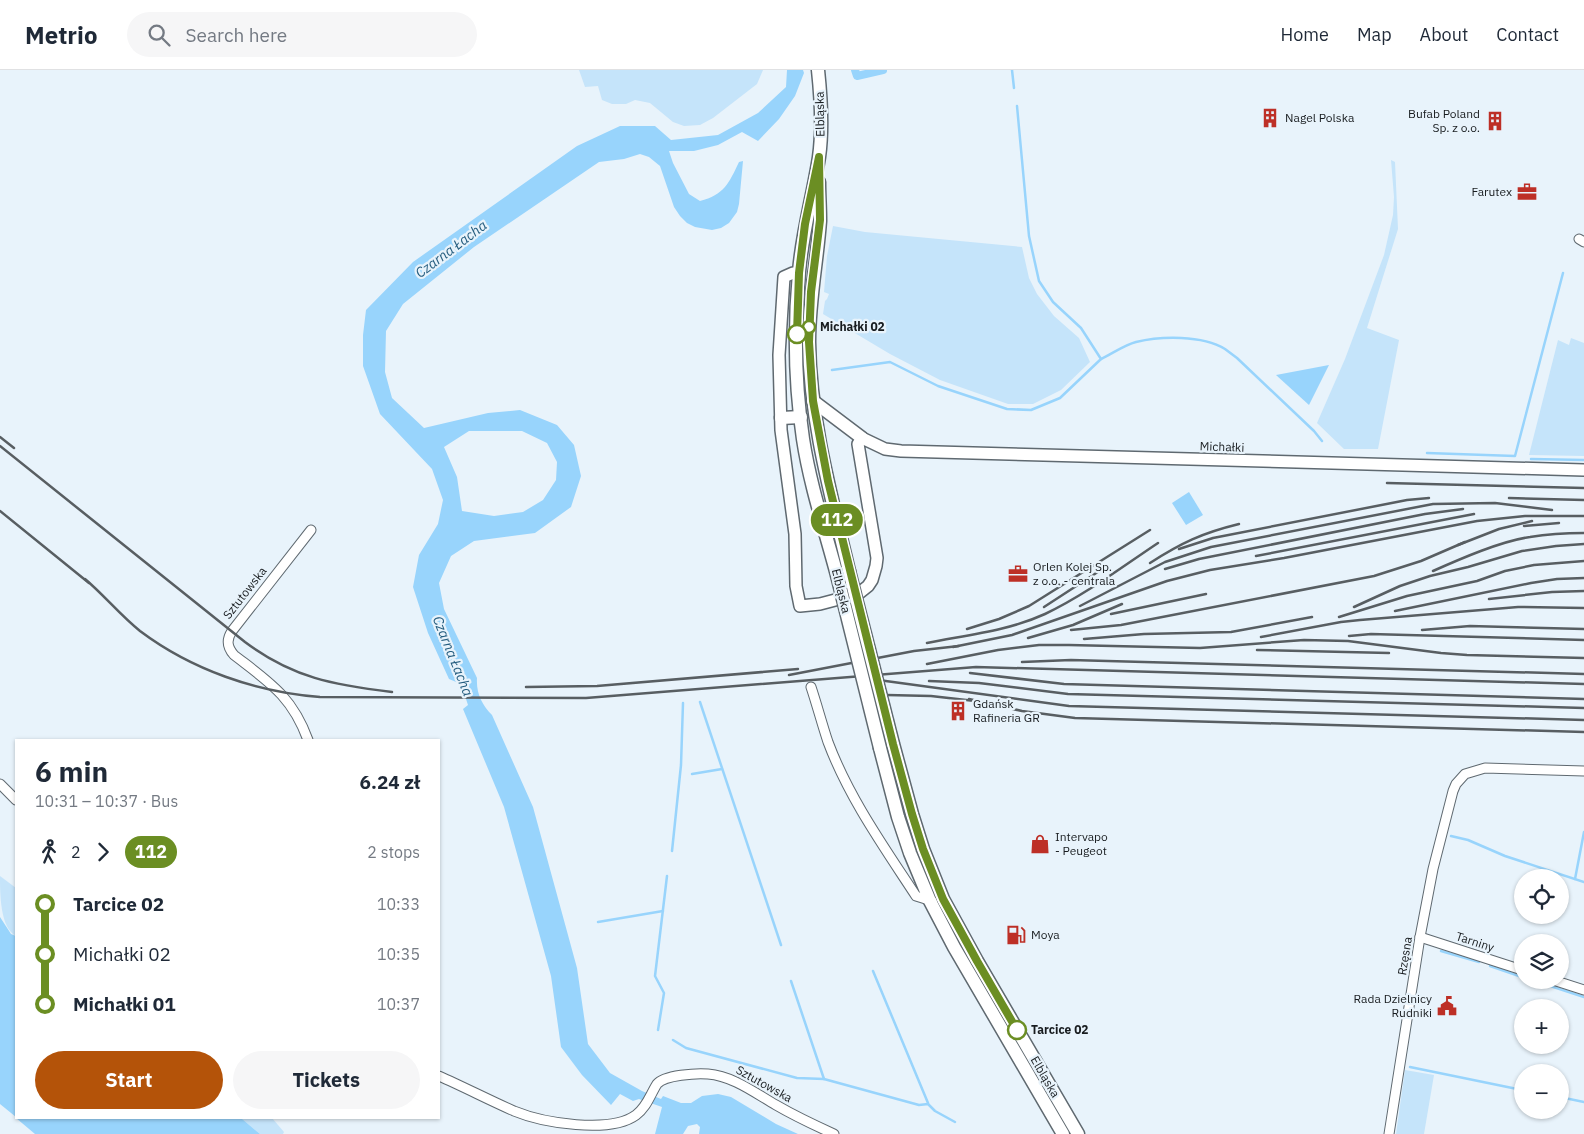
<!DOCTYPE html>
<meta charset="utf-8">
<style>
body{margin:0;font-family:"IBM Plex Sans",sans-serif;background:#f6f6f7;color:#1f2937;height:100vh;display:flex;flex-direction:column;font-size:19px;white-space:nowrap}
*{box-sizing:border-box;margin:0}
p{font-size:16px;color:#747a83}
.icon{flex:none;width:28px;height:28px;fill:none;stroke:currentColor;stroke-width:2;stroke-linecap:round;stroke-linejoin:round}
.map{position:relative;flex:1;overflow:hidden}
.details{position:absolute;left:15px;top:669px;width:425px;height:380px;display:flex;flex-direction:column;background:#fff;border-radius:0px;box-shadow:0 1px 4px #0004}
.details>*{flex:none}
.badge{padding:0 10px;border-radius:16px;font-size:18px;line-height:32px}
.controls{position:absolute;left:1514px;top:799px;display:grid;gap:10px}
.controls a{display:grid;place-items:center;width:55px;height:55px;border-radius:50%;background:#fff;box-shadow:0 1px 4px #0004;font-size:25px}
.map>.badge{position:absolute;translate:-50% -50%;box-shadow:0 0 0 2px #fff}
.legs{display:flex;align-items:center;gap:8px;height:55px;padding:0 20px;font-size:16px}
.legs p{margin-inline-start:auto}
.head{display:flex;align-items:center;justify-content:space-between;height:85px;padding:0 20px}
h1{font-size:28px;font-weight:700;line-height:38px}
.cta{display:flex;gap:10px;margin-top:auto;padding:10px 20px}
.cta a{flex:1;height:58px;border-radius:30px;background:#b45309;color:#fff;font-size:20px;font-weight:700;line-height:58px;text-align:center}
.cta a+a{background:#f6f6f7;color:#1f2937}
ul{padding:0 20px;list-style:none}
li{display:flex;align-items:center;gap:18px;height:50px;font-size:19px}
li i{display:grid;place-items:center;width:8px;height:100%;margin:0 6px;background:currentColor}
li i::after{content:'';width:12px;height:12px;margin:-6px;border:4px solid;border-radius:50%;background:#fff}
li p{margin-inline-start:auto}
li:first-child i{background:linear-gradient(#0000 50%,currentColor 0)}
li:last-child i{background:linear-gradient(currentColor 50%,#0000 0)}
header{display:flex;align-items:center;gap:30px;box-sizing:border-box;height:70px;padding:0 25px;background:#fff;border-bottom:1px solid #e0e1e3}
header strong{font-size:24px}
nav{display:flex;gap:28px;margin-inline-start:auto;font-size:18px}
.search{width:350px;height:45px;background:#f6f6f7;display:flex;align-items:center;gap:12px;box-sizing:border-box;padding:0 18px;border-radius:28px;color:#747a83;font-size:19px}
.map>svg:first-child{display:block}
.green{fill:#c5e4fa}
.water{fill:#98d4fc;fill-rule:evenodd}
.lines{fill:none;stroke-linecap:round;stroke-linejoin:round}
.stream{stroke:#98d4fc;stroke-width:2.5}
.canal{stroke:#98d4fc;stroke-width:8}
.minor-casing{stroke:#5f6970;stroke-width:11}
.tertiary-casing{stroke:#5f6970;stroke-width:14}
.secondary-casing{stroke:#5f6970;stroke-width:15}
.minor{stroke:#fff;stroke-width:9}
.tertiary{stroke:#fff;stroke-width:11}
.secondary{stroke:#fff;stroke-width:12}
.rail{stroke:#585e62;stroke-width:2.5}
.secondary-bridge-casing{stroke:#5f6970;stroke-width:15;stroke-linecap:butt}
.secondary-bridge{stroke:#fff;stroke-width:12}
.line-1-casing{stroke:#fff;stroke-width:11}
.line-1{stroke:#6b8e23;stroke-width:8}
.stop-1-dot{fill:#fff;stroke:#6b8e23;stroke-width:2.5}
.labels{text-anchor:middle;stroke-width:4.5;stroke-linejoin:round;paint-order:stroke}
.street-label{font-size:12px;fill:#181c1f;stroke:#e8f3fb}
.poi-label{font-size:12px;fill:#181c1f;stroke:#e8f3fb;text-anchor:start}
.stop-label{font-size:12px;font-weight:bold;fill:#181c1f;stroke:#e8f3fb;text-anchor:start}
.water-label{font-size:14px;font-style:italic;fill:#255d7f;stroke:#e8f3fb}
</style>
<header>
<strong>Metrio</strong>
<div class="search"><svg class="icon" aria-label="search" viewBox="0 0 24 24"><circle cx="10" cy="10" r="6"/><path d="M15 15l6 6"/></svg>Search here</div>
<nav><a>Home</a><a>Map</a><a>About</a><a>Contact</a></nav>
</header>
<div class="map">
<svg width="1584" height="1064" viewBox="0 0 1584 1064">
<rect width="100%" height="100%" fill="#e8f3fb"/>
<g class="green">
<path d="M579,0H763L757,14L713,48L700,55L684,56L673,52L650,33L635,30L626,34H612L602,30L598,16L585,17Z"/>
<path d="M1391,90L1395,92L1398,159L1367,258L1399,270L1378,379H1344L1317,353L1345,289L1384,185L1393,145L1394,127Z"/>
<path d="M833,156L865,162L1022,177L1029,208L1037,224L1054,246L1079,268L1090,292L1061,320L1033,334H1008L940,310L890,284L823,244L825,231L827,229L829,224L824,222L827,186Z"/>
<path d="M1571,268L1584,273V386L1529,385L1558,270L1569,275Z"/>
<path d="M0,806L16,818V866C0,858 0,824 0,806Z"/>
<path d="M1405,1000L1434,1005L1424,1064H1396Z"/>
<path d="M241,1048H272L284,1062L283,1064H260Z"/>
</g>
<g class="water">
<path d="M787,0H803L804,3L795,26L779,49L758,71L742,62L718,75L694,81H669L673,93L689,124L700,131C724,125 729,113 739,92L743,91L739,134L737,142L729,153L721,158L712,160L695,157L687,153L680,146L674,137L660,96L649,87L640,84L624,89L599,92L474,177L403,234L386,261L385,302L392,328L424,358L488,343L520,340L557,355L574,375L581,406L571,437L535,463L474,471L451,486L439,513L444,539L477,608C476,623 482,635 492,645L533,737L577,898L588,974L610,1003L642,1021L661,1029L663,1026L681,1033H691L702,1026L718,1024L731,1027L776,1054L798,1064H699L700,1057L697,1054L688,1056L683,1064H655L662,1037L639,1029L633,1031L620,1024L611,1035L582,1005L561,977L551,906L504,737L463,639L468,635L461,614L449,609L428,563L413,517L419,485L438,454L443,430L432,399L380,344L363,296V265L366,240L413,192L577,76L620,56H655L671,70L718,65L758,43L786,17ZM469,361H522L547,373L557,392L556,410L543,430L523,442L494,446L462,441L457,407L444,377Z"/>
<path d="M1329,295L1309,335L1276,305Z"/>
<path d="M1189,422L1203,445L1186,455L1172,433Z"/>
<path d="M0,847L11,864L16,866V1047L0,1034Z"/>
<path d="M16,1048H241L260,1064H35Z"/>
</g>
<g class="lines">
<g class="stream">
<path d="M1012,0L1014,18"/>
<path d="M1101,289C1112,284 1124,275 1136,272C1161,266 1202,265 1225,279C1229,282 1233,285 1237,288L1314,361L1322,371"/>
<path d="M832,300L890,292L938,316L1007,339L1031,340L1060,328L1101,289L1081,258L1053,232L1039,211L1029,166L1017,36"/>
<path d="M1427,383L1515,386L1563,203"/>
<path d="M1531,389L1584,390"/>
<path d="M700,632L781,875"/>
<path d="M692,704L722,699"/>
<path d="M1451,766L1468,770L1505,786L1584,812"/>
<path d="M672,781L681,695L683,633"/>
<path d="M1575,809L1584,762"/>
<path d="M598,852L663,841"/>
<path d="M1441,881L1479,892"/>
<path d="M1490,896L1522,907"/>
<path d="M873,901L928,1033"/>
<path d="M1532,910L1584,927"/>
<path d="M791,911L824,1009"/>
<path d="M658,960L664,923L655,906L667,806"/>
<path d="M673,970L686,978L797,1008L824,1009L919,1035L928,1034L935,1041L955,1052"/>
<path d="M1410,997L1522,1020"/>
<path d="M1560,1027L1584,1032"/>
</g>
<path class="canal" d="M855,0L857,6L883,0"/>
<defs>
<g id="minor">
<path d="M1579,169L1584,172"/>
<path d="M811,617C817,635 822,654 828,672C849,728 884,777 916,826L932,831"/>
<path d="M308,670C292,626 269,612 234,585C227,577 226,570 232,561L311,460"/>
<path d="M0,714L16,730"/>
<path d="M1420,867L1522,900"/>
<path d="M1553,910L1584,920"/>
<path d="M439,1006C464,1017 489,1030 514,1041C543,1053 610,1064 636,1045C647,1037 650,1025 657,1014C664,1005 697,1003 708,1004C733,1006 755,1023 776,1035C795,1046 814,1055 834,1064"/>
<path d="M1389,1064L1420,867L1433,799L1453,721L1456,714L1465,704L1485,698L1584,701"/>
</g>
<path id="tertiary" d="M799,203H793L784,207L779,285L781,360L795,464L796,516L800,536L820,534L858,524L868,516L872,510L876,496L877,488L858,374L862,368L885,379L901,381L1584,400"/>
<g id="secondary">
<path d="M818,0C821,28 823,59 819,87C813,126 802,163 799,202C794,257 795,315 803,369C810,415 825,460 837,505"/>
<path d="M819,112C819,125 820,138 820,151C817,192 809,230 809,272C810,350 831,425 849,501"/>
<path d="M813,331L862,368"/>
<path d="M781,348L801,347"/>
<path d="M893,674L912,744L923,779L943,829L977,891L1078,1064"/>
<path d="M880,678L898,747L910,783L930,831L954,877L1063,1064"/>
</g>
</defs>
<use href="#minor" class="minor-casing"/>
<use href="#tertiary" class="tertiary-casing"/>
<use href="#secondary" class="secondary-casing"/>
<use href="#minor" class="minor"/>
<use href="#tertiary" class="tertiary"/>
<use href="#secondary" class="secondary"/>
<g class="rail">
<path d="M0,367L14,378"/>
<path d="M0,376L245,572C293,608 334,615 392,622"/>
<path d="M1387,413L1584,418"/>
<path d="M1509,428L1584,430"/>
<path d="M0,441L89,513"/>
<path d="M1524,456L1559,453"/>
<path d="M1458,475L1499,459L1532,451"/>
<path d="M1179,479L1213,468L1407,430L1429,428"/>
<path d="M1256,486L1474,444"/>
<path d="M1150,493C1181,473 1202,463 1239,454"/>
<path d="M1165,499L1199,489L1425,444L1463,439"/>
<path d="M1433,501C1460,489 1501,471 1530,467C1548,464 1566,463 1584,463"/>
<path d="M85,509C104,525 120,545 140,561C192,600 256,622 320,627L586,628L976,597L1584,614"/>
<path d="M1489,529L1552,522L1584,521"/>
<path d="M1080,536L1165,492L1211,477L1433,434L1495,433L1552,440"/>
<path d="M1044,537L1107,496"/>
<path d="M1354,537L1400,516L1430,506L1468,497L1522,481L1556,476L1584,474"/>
<path d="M1395,541L1531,513L1557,509L1584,508"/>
<path d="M1111,544L1206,524"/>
<path d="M1339,547L1407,526L1477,511L1505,501L1534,495L1584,491"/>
<path d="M967,559L999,549L1029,536L1150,460"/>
<path d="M1071,560L1121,555L1374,506L1421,491L1465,472"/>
<path d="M1422,560L1470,556L1584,559"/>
<path d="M1349,566L1371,564L1584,570"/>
<path d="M1261,567L1341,552L1360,550L1518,537L1584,538"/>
<path d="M1028,568L1073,555L1122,534"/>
<path d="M1084,569L1144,564L1231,562L1312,547"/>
<path d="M927,573C967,565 1008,561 1045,544C1085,525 1122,497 1158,473"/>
<path d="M953,577L1012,565L1167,511L1210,500L1284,488L1477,451L1525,446H1584"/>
<path d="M1257,580L1389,583"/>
<path d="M1022,592L1071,590L1584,604"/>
<path d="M927,594L998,580L1039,575H1069L1200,578L1304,570L1348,571L1441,583L1467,585L1584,588"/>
<path d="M970,603L1064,614L1584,629"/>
<path d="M789,605L914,581L959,576"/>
<path d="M871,609L1069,636L1584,650"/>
<path d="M929,611L979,613L1068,624L1584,638"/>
<path d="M526,617L597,616L798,599"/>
<path d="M887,625L931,626L975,631"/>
<path d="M969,629L1022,641L1075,648L1584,662"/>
</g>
<defs>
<g id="secondary-bridge">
<path d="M849,501L893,674"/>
<path d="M837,505L880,678"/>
</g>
</defs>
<use href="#secondary-bridge" class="secondary-bridge-casing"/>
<use href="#secondary-bridge" class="secondary-bridge"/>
</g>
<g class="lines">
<defs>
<path id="line-1" d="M797,264L799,203L805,154L819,87L820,150L811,222L809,272L813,331L828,411L893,674L912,744L923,779L943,829L977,891L1017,960"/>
</defs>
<use href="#line-1" class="line-1-casing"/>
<use href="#line-1" class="line-1"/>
</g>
<defs>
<symbol id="building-bare" viewBox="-9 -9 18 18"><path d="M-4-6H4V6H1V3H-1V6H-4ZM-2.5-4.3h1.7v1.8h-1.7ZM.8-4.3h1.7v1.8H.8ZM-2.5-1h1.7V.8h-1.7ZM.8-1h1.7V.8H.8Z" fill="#bd2f26" stroke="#e8f3fb" stroke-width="2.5" paint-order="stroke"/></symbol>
<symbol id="office-bare" viewBox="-9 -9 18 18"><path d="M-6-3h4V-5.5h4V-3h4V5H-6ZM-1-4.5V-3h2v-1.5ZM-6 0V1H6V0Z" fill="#bd2f26" stroke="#e8f3fb" stroke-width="2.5" paint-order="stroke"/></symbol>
<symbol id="shop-bare" viewBox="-9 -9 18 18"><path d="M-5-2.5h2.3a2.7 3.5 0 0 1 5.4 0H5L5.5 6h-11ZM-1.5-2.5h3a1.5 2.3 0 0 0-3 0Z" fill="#bd2f26" stroke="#e8f3fb" stroke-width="2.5" paint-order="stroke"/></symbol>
<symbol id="fuel-bare" viewBox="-9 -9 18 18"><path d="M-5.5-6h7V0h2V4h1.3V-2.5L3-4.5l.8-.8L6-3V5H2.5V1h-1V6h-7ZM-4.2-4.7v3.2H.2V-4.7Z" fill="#bd2f26" stroke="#e8f3fb" stroke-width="2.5" paint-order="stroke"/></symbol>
<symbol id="civic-bare" viewBox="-9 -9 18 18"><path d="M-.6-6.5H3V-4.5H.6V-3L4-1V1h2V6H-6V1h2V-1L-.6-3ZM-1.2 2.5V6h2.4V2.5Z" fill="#bd2f26" stroke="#e8f3fb" stroke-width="2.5" paint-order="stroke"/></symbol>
</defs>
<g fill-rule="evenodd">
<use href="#building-bare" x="1256" y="34" width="28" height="28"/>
<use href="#building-bare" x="1481" y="37" width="28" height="28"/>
<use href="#office-bare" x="1513" y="108" width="28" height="28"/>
<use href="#office-bare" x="1004" y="490" width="28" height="28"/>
<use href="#building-bare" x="944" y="627" width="28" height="28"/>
<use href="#shop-bare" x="1026" y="760" width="28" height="28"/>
<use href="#fuel-bare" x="1002" y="851" width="28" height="28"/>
<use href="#civic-bare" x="1433" y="922" width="28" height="28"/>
</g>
<g class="stop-1-dot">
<circle cx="809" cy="257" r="6"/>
<circle cx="797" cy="264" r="9"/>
<circle cx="1017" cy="960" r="9"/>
</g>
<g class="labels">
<g class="street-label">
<text transform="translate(820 44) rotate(-91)" y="4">Elbląska</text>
<text transform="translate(1222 377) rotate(2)" y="4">Michałki</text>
<text transform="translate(841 521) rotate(76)" y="4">Elbląska</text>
<text transform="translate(245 523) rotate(-52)" y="4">Sztutowska</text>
<text transform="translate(1475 872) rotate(18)" y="4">Tarniny</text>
<text transform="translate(1405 886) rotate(-81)" y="4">Rzęsna</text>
<text transform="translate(1045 1007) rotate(60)" y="4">Elbląska</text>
<text transform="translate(764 1014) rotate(29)" y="4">Sztutowska</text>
</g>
<g class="poi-label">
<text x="1480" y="48" text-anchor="end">Bufab Poland<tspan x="1480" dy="14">Sp. z o.o.</tspan></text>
<text x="1285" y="52">Nagel Polska</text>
<text x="1512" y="126" text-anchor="end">Farutex</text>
<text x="1033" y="501">Orlen Kolej Sp.<tspan x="1033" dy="14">z o.o. - centrala</tspan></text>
<text x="973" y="638">Gdańsk<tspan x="973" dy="14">Rafineria GR</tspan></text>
<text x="1055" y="771">Intervapo<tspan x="1055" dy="14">- Peugeot</tspan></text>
<text x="1031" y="869">Moya</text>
<text x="1432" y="933" text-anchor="end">Rada Dzielnicy<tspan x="1432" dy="14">Rudniki</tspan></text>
</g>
<g class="stop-label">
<text x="820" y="261">Michałki 02</text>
<text x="1031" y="964">Tarcice 02</text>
</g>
<g class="water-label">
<text transform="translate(451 179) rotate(-37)" y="5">Czarna Łacha</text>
<text transform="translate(453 586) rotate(68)" y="5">Czarna Łacha</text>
</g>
</g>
</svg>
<div class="controls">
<a><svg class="icon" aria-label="locate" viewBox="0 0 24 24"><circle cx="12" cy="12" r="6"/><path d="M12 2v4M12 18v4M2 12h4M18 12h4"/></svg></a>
<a><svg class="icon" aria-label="layers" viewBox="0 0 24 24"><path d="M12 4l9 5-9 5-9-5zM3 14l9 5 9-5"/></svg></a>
<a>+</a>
<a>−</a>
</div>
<b class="badge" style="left:837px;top:450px;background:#6b8e23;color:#fff">112</b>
<section class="details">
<div class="head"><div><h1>6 min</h1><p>10:31 – 10:37 · Bus</p></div><b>6.24 zł</b></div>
<div class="legs"><svg class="icon" aria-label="walk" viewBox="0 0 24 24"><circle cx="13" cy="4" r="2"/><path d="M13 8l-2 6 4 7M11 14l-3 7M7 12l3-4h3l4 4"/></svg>2<svg class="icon" aria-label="forward" viewBox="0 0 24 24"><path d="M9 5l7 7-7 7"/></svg><b class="badge" style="background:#6b8e23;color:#fff">112</b><p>2 stops</p></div>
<ul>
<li><i style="color:#6b8e23"></i><b>Tarcice 02</b><p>10:33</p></li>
<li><i style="color:#6b8e23"></i><span>Michałki 02</span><p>10:35</p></li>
<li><i style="color:#6b8e23"></i><b>Michałki 01</b><p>10:37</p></li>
</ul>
<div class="cta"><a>Start</a><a>Tickets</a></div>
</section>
</div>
